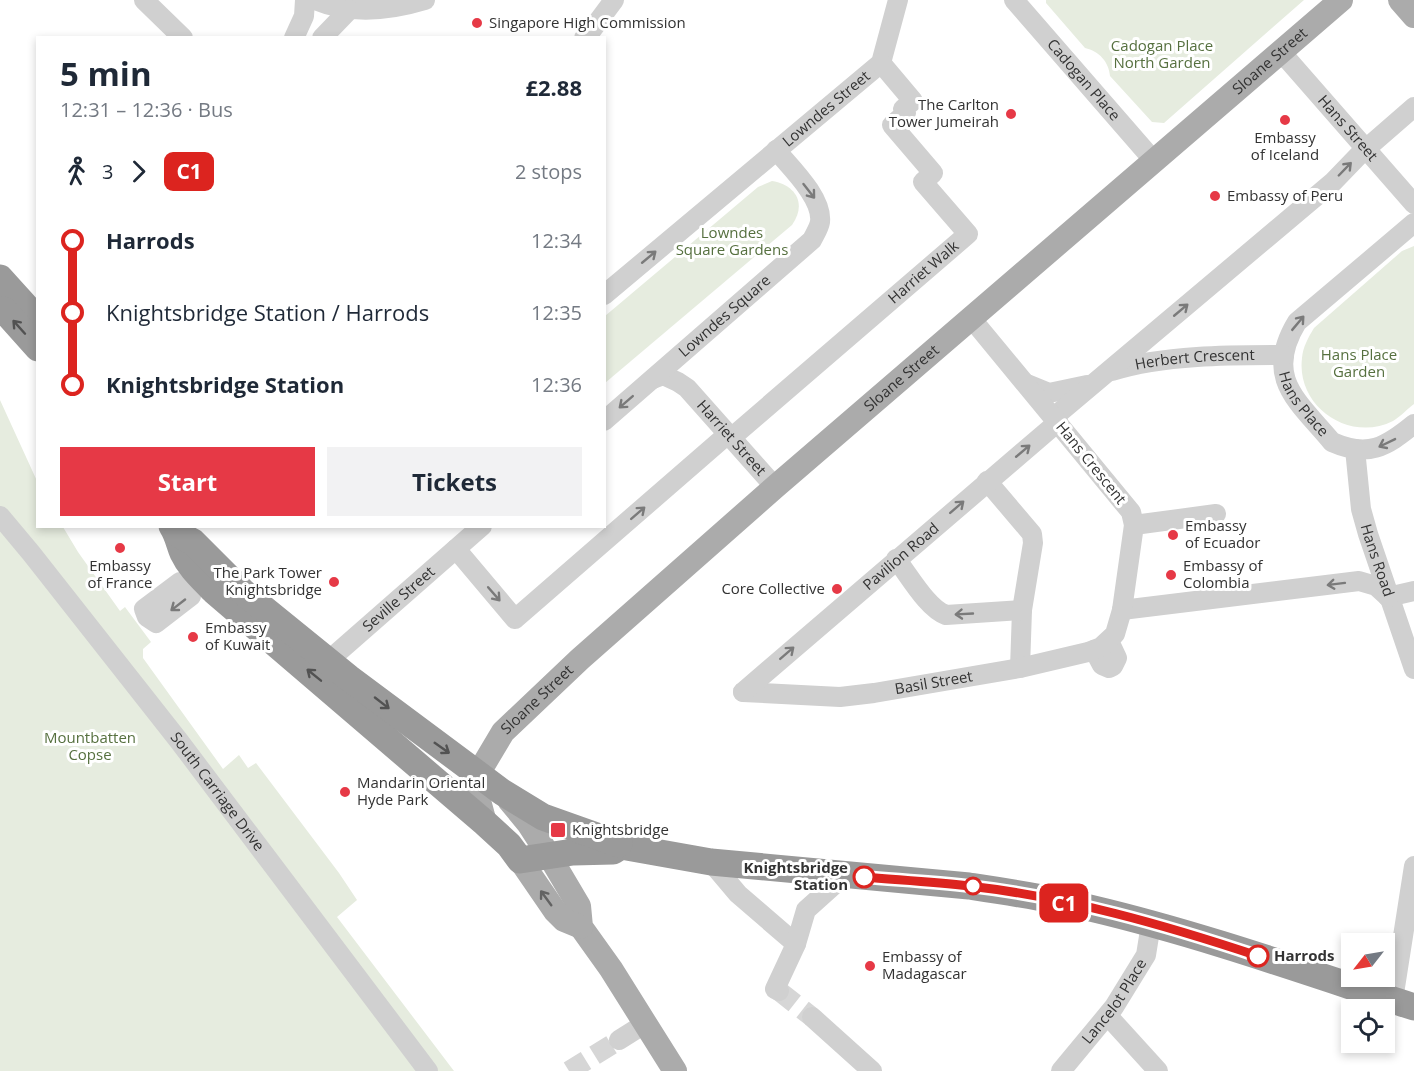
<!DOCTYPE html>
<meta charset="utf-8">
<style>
body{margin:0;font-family:"Open Sans",sans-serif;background:#f2f2f3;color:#1f2937;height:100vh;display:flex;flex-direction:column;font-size:22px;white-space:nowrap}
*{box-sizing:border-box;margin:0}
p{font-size:20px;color:#747a83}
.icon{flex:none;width:33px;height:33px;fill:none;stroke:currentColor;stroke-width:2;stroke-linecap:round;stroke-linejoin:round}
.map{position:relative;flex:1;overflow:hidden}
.drawer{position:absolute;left:36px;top:36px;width:570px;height:492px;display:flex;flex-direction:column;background:#fff;border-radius:0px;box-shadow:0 3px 9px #0003}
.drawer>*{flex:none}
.badge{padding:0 12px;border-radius:9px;font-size:21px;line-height:39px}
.needle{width:39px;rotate:239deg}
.tools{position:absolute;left:1341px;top:933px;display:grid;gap:12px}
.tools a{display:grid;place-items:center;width:54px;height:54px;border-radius:0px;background:#fff;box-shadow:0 3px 9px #0003;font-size:30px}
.map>.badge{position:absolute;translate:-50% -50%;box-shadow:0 0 0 3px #fff}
.legs{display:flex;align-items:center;gap:9px;height:66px;padding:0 24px;font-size:20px}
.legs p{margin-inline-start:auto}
.overview{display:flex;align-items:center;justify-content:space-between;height:102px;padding:0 24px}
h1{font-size:33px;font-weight:700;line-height:45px}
.button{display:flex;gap:12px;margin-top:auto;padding:12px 24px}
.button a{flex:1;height:69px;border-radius:0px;background:#e63946;color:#fff;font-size:24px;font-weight:700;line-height:69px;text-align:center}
.button a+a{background:#f2f2f3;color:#1f2937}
ul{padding:0 24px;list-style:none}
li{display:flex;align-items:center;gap:21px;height:72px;font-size:22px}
li i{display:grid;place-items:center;width:9px;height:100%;margin:0 8px;background:currentColor}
li i::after{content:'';width:15px;height:15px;margin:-8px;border:4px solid;border-radius:50%;background:#fff}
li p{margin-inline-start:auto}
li:first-child i{background:linear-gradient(#0000 50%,currentColor 0)}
li:last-child i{background:linear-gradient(currentColor 50%,#0000 0)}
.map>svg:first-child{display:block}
.green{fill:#e6ecdf}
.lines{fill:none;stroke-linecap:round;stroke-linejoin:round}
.minor-tunnel{stroke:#d6d6d6;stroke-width:20;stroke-dasharray:20 10;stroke-linecap:butt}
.minor{stroke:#d0d0d0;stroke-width:20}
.major{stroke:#ababab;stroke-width:24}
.highway{stroke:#9a9a9a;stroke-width:27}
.oneway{stroke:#7a7a7a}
.oneway2{stroke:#525252}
.oneway3{stroke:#636363}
.line-1-casing{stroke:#fff;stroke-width:14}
.line-1{stroke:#dc241f;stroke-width:9}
.poi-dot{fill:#e63946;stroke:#fff;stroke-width:2}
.stop-1-dot{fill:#fff;stroke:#dc241f;stroke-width:3}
.labels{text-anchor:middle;stroke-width:6;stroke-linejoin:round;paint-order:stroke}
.poi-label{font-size:15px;fill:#333;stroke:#fff;text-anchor:start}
.park-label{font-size:15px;fill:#56703f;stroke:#fff}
.street-label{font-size:15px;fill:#333;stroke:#fff}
.stop-label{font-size:15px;font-weight:bold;fill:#333;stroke:#fff;text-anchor:end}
</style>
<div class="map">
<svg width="1414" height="1071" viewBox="0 0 1414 1071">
<rect width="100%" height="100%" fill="#fff"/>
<g class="green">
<path d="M1046,0H1304L1164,123L1152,122L1110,76C1109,62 1099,51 1085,48L1046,3Z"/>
<path d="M772,181C796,185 807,204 792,225L605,383V316L758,187Z"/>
<path d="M1414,246V404C1407,409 1400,417 1393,421C1350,443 1296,407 1302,358C1303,347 1308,338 1314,328L1402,251Z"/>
<path d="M0,400L37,481L38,526L63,527L78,552L120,611L125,607L151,642L143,649V658L223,769L239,755L248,768L256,763L339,873L357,900L337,917L454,1071H0Z"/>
</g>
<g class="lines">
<g class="minor-tunnel">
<path d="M779,991L812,1017"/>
<path d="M569,1071L619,1040"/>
</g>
<g class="minor">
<path d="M144,0L183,38"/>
<path d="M315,0C351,15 389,11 425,0"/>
<path id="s1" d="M1014,0L1154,161"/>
<path d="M294,38L304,16L305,0"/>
<path d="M322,38L349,10"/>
<path d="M584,38L591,31L614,0"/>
<path id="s2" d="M1279,53L1289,61L1414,204"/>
<path id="s3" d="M1414,223L1297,322C1263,378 1298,401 1332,442C1368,458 1386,447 1414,424"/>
<path id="s4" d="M604,295L881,63L898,0"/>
<path id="s5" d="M1112,371C1163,355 1230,355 1284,355"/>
<path id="s6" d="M653,379L663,375L678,382L687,388L775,487"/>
<path d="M1027,384L1049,393L1087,385"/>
<path d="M1054,417L1333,182L1360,154L1414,107"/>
<path id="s7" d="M604,421L812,240C815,234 819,228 820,222C823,198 790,167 776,150"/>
<path id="s8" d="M731,438L968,234L923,182L933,173L892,125L906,113L903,109L913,101L881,63"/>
<path id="s9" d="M1355,449L1361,509L1368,534L1414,669"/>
<path d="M987,481L1032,534L1033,543L1022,610L1020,668"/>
<path id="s10" d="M0,516L31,553L179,741L428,1071"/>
<path d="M1134,525L1216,514"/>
<path d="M456,549L515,619L728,434"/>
<path d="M896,559C909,575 927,608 946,615L1022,610"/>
<path d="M192,583L191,596L156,623L147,617L144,609L180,582L192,583L201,577"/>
<path d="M1388,597L1414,591"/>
<path d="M1122,610L1359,581L1376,586L1388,597"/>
<path d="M1094,650L1102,665L1109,668L1113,666L1117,658L1109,641"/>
<path id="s11" d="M328,661L482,526"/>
<path id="s12" d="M743,692L840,697L874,693L1020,668L1088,652L1101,647L1115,634L1122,610L1134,525L1131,512L971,318"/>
<path id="s13" d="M743,692L1058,422"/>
<path d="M711,862L738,894L796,944"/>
<path d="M779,991L775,989L796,944L806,910L845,875"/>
<path d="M1393,1000L1414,866"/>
<path d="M1108,1016L1158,1071"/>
<path d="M812,1017L872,1071"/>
<path d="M619,1040L646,1023"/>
<path id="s14" d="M1061,1071L1114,1007L1146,955L1151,924"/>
</g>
<g class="major">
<path d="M1400,0L1414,16"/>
<path d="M509,800L528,823L550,857L579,906L581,927L611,969L675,1071"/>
<path id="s15" d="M485,823L475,786V779L503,732L580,659L775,487L1341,0"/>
<path d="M520,860L555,911L564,920L581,927"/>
</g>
<g class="highway">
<path d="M0,278L38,320"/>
<path d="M4,310L38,348"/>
<path d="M172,526C178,535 179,544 183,553C190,568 203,579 214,591L485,823L509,845L520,860L573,852L613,851L621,846L711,862L969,886C1009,892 1050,898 1090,908C1200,934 1307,972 1414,1007"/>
<path d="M178,534L193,542L243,592L349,678L502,792L543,817L619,844"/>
</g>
</g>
<defs><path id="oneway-shaft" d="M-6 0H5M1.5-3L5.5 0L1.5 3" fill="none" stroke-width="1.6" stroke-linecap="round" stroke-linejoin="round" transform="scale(1.5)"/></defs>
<g class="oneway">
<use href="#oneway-shaft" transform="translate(1345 169) rotate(-46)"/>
<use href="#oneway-shaft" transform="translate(809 191) rotate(52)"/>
<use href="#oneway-shaft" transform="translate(649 257) rotate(-40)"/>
<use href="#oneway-shaft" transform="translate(1181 310) rotate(-40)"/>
<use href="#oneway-shaft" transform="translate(1298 323) rotate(-50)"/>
<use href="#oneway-shaft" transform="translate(626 402) rotate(139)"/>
<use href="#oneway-shaft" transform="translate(1387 443) rotate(154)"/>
<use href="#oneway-shaft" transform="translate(1023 451) rotate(-40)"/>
<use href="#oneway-shaft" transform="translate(957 507) rotate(-41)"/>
<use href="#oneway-shaft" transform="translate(638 513) rotate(-41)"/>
<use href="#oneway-shaft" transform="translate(1336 584) rotate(173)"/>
<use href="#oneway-shaft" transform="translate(494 594) rotate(49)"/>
<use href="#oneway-shaft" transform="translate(178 605) rotate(142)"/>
<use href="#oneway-shaft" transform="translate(964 614) rotate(177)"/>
<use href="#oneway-shaft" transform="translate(787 653) rotate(-41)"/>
</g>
<g class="oneway2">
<use href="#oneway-shaft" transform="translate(19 327) rotate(-132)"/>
<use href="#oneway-shaft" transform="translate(314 675) rotate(-141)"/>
<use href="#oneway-shaft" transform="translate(382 703) rotate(38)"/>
<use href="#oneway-shaft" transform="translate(442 748) rotate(35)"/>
</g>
<use class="oneway3" href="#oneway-shaft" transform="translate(546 898) rotate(-126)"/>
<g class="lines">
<defs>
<path id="line-1" d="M864,877C899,880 934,882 969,886C1067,897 1165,925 1258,956"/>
</defs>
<use href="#line-1" class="line-1-casing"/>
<use href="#line-1" class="line-1"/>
</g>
<g class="poi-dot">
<circle cx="477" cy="23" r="6"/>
<circle cx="1011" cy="114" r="6"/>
<circle cx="1285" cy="120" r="6"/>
<circle cx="1215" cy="196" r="6"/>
<circle cx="1173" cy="535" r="6"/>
<circle cx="120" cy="548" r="6"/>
<circle cx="1171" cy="575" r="6"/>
<circle cx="334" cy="582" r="6"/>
<circle cx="837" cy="589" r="6"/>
<circle cx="193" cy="637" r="6"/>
<circle cx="345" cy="792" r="6"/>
<rect x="550" y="822" width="16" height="16" rx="3"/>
<circle cx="870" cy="966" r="6"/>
</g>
<g class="stop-1-dot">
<circle cx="864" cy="877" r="10"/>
<circle cx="973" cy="886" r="8"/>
<circle cx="1258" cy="956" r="10"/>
</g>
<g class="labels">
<g class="poi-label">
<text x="489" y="28">Singapore High Commission</text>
<text x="999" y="110" text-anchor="end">The Carlton<tspan x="999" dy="17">Tower Jumeirah</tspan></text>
<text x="1285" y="143" text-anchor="middle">Embassy<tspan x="1285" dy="17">of Iceland</tspan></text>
<text x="1227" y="201">Embassy of Peru</text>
<text x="1185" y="531">Embassy<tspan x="1185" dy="17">of Ecuador</tspan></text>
<text x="120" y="571" text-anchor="middle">Embassy<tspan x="120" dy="17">of France</tspan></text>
<text x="1183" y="571">Embassy of<tspan x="1183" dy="17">Colombia</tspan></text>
<text x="322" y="578" text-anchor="end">The Park Tower<tspan x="322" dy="17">Knightsbridge</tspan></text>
<text x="825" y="594" text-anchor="end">Core Collective</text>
<text x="205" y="633">Embassy<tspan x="205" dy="17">of Kuwait</tspan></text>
<text x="357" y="788">Mandarin Oriental<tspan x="357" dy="17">Hyde Park</tspan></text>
<text x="572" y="835">Knightsbridge</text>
<text x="882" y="962">Embassy of<tspan x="882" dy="17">Madagascar</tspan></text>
</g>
<g class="park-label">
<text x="1162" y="51">Cadogan Place<tspan x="1162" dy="17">North Garden</tspan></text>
<text x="732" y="238">Lowndes<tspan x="732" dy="17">Square Gardens</tspan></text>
<text x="1359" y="360">Hans Place<tspan x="1359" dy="17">Garden</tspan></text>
<text x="90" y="743">Mountbatten<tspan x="90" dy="17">Copse</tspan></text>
</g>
<g class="street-label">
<text dy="5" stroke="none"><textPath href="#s15" startOffset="1119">Sloane Street</textPath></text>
<text dy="5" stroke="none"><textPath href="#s1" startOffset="106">Cadogan Place</textPath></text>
<text dy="5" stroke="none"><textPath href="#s4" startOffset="290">Lowndes Street</textPath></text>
<text dy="5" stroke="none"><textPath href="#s2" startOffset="102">Hans Street</textPath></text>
<text dy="5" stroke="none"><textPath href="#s8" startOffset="254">Harriet Walk</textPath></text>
<text dy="5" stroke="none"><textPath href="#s7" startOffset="160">Lowndes Square</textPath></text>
<text dy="5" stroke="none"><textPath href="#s5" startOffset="84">Herbert Crescent</textPath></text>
<text dy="5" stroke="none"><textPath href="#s15" startOffset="633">Sloane Street</textPath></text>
<text dy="5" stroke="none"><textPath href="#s3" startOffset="244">Hans Place</textPath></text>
<text dy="5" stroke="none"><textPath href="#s6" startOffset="105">Harriet Street</textPath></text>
<text transform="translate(1091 463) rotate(51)" y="5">Hans Crescent</text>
<text dy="5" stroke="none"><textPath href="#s13" startOffset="208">Pavilion Road</textPath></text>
<text dy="5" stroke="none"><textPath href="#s9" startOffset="114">Hans Road</textPath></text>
<text dy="5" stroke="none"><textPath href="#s11" startOffset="94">Seville Street</textPath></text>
<text dy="5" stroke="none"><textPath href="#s12" startOffset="192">Basil Street</textPath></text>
<text dy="5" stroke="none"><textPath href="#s15" startOffset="147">Sloane Street</textPath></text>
<text dy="5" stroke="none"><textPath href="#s10" startOffset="351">South Carriage Drive</textPath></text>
<text dy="5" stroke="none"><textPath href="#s14" startOffset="88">Lancelot Place</textPath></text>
</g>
<g class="stop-label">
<text x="848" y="873">Knightsbridge<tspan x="848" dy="17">Station</tspan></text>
<text x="1274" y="961" text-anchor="start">Harrods</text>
</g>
</g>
</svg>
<div class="tools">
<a><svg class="needle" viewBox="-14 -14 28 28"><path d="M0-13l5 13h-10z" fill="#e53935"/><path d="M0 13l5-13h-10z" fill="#747a83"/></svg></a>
<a><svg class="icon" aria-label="locate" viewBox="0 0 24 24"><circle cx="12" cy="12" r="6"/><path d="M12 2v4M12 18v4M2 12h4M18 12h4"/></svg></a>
</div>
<b class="badge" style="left:1064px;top:903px;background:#dc241f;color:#fff">C1</b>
<section class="drawer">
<div class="overview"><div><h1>5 min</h1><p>12:31 – 12:36 · Bus</p></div><b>£2.88</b></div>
<div class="legs"><svg class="icon" aria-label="walk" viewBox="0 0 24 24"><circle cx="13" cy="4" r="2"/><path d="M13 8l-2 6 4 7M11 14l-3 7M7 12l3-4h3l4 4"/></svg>3<svg class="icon" aria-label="forward" viewBox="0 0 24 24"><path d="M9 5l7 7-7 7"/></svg><b class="badge" style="background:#dc241f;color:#fff">C1</b><p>2 stops</p></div>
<ul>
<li><i style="color:#dc241f"></i><b>Harrods</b><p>12:34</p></li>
<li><i style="color:#dc241f"></i><span>Knightsbridge Station / Harrods</span><p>12:35</p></li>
<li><i style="color:#dc241f"></i><b>Knightsbridge Station</b><p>12:36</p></li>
</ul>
<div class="button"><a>Start</a><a>Tickets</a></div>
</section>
</div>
